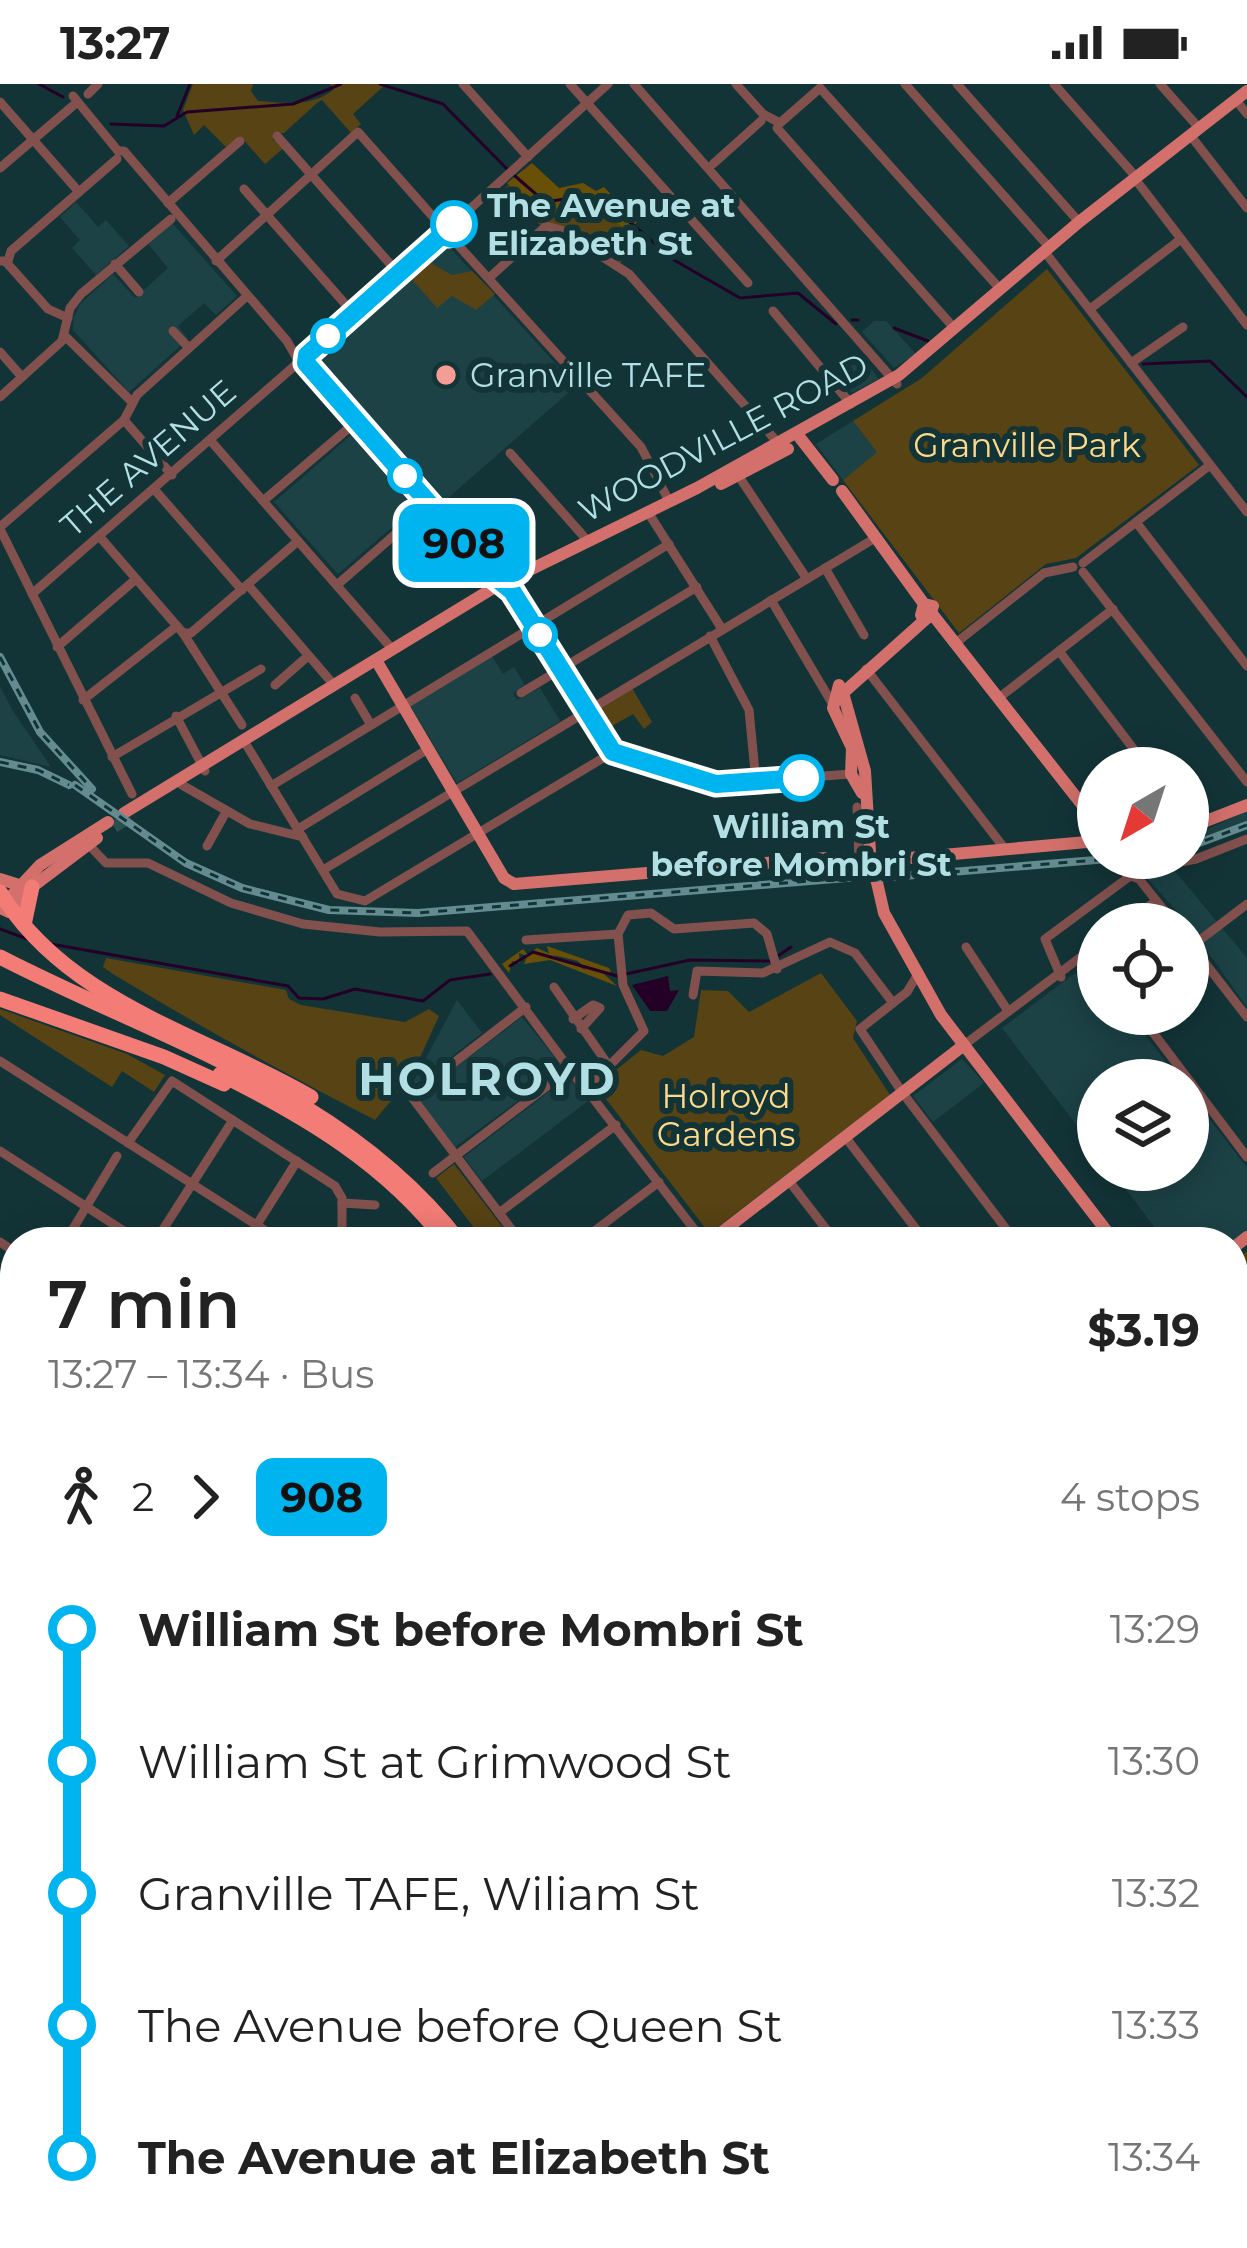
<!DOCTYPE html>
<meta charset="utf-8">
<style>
body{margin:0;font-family:Montserrat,sans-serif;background:#f2f2f2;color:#222;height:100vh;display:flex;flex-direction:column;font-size:45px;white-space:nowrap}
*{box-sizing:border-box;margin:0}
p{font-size:39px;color:#767676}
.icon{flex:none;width:66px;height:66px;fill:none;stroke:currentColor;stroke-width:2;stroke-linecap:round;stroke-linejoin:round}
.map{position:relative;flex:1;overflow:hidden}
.panel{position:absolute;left:0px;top:1143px;width:1248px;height:1023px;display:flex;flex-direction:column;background:#fff;border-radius:48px 48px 0 0;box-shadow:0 6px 30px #0003}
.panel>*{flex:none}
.badge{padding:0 24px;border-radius:18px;font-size:42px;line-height:78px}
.needle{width:78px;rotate:219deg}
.tools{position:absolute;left:1077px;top:663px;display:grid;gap:24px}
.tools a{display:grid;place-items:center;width:132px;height:132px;border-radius:50%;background:#fff;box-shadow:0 6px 30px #0003;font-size:60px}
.map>.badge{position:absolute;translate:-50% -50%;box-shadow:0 0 0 6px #fff}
.legs{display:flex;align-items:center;gap:18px;height:132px;padding:0 48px;font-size:39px}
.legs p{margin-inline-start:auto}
.summary{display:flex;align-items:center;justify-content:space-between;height:204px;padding:0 48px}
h1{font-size:66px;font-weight:600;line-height:90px}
ul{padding:0 48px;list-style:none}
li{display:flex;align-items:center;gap:42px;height:132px;font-size:45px}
li i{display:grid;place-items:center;width:18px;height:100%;margin:0 15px;background:currentColor}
li i::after{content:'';width:30px;height:30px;margin:-15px;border:9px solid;border-radius:50%;background:#fff}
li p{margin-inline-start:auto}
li:first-child i{background:linear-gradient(#0000 50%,currentColor 0)}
li:last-child i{background:linear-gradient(currentColor 50%,#0000 0)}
.status{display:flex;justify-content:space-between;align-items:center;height:84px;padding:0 60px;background:#fff;direction:ltr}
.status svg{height:33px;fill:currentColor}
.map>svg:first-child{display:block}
.built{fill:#1c4246}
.green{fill:#574313}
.forest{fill:#6a4f06}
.water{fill:#240027}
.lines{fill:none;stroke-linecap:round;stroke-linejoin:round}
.stream{stroke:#240027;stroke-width:3}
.major-tunnel{stroke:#2b4e51;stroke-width:12;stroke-dasharray:12 6;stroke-linecap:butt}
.minor{stroke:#82514e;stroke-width:9}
.major{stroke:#d3706b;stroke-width:12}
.highway{stroke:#f37c76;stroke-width:15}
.rail-casing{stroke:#648c90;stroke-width:8}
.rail{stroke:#133437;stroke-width:3;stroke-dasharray:9;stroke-linecap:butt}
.line-1-casing{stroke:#fff;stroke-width:27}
.line-1{stroke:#00b5ef;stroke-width:18}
.stop-1-dot{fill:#fff;stroke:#00b5ef;stroke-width:6}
.poi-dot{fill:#f59c95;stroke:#133437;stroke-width:4.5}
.labels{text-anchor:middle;stroke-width:12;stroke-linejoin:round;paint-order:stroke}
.stop-label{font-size:33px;font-weight:bold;fill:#b1dfe4;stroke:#133437;text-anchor:start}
.poi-label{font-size:33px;fill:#b1dfe4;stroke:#133437;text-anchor:start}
.street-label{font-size:33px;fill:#b1dfe4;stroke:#133437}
.park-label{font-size:33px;fill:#ffd98a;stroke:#133437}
.district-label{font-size:45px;font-weight:bold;letter-spacing:3px;fill:#b1dfe4;stroke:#133437}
</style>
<div class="status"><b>13:27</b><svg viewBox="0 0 49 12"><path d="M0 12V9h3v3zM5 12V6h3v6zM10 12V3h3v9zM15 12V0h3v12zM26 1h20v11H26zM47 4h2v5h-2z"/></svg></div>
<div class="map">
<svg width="1247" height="2164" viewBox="0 0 1247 2164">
<rect width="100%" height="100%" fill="#133437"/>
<g class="built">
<path d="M76,118L98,143L106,136L129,162L96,191L72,164L80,156L60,133Z"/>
<path d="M172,139L237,212L216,231L204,219L178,242L188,255L129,308L73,246L74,233L80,220L113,190L135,214L168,184L148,160Z"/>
<path d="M445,158L576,302L441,420L315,275Z"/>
<path d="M874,237H886L916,270L894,284L862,248Z"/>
<path d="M860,267L878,295L852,309L835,290Z"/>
<path d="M853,337L878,368L843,396L816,360Z"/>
<path d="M356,347L420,419L338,490L274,418Z"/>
<path d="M492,572L503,590L514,583L525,601L513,609L517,616L540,604L560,637L457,699L410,622Z"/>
<path d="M0,602L13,627L51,683L0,671Z"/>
<path d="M1247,727V746L1188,768V754Z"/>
<path d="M1174,786L1247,874V923L1188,840L1146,793Z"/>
<path d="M1075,889L1098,912V930H1129L1180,996H1098V1069L1002,944Z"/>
<path d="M457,916L482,949L411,1004H410Z"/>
<path d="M522,933L563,984L455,1063L417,1013Z"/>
<path d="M962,975L984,999L933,1038L913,1012Z"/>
<path d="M568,993L588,1017L482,1097L464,1073Z"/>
<path d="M1188,1007L1247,1084V1147L1233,1158H1166L1111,1086H1188Z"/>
<path d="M1239,1580L1247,1588V1692L1233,1683V1585Z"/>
</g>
<g class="green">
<path d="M193,0H253L251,7L258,17C285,19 314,23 334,5L330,0H386L353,30L361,40L351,49L322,16L317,19L284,49H273V56L286,62L265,80L240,52L226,63L204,41L194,51L183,26Z"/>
<path d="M514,96C561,111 608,122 645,155L619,180L550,140L540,141L503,106Z"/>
<path d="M425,176L452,191L472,187L495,210L476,226L452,212L437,224L408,191Z"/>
<path d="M1047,185L1199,381L1076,474L1046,480L959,549L843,396L877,368L853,337L922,294Z"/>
<path d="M632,604L652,638L644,645L633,630L607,645L595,626Z"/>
<path d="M106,874L286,906L289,915L301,921L405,938L429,925L439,932L411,993L375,1036C286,990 199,942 113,890L103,883Z"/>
<path d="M821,889L857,937L853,954L890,1011L714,1146L706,1145L596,1002L641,966L663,972L694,953L701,906L728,907L749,928Z"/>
<path d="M0,925L127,970L165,991L154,1008L122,987L112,1003L0,931Z"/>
<path d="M454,1080L514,1158H485L436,1094Z"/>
<path d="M1247,1167V1239L1234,1249L1233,1177Z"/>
<path d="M15,1784V1902L0,1934V1795Z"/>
</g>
<g class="forest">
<path d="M532,79L559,104L583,99L596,107L604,103L637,138L629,148C589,112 545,141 507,99Z"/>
<path d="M547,862L609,884L611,888L603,889L617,902L550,876L524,880L527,872L519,869L520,879L512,877L509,889L502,880L523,865L528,871L537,864L586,886L578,877L549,870Z"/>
</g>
<path class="water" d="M668,892L670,907L679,906L667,927H650L632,901Z"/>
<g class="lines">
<g class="stream">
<path d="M39,0L63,13"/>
<path d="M380,0L443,20L508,86"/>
<path d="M177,32L190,0"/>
<path d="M111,40L164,42L187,28L293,20L341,0"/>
<path d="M515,92L545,118L578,113L617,127L674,176L740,214L798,209L836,240"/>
<path d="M852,236H858"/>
<path d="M894,244L928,257"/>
<path d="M1143,280L1210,277L1247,313"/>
<path d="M0,845L30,856"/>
<path d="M51,860L288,902L299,914L323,915L355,905L423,917L450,896L490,890"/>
<path d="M778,872L791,863"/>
<path d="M510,882L533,868L617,892"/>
<path d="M626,890L690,876L770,877"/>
<path d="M0,1297L15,1338"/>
</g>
<path class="major-tunnel" d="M114,743L130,733"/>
<g class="minor">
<path d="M463,0L528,73"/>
<path d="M570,0L748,199"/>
<path d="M634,0L897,300"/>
<path d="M736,0L763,30L780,39"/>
<path d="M905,0L1049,163"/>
<path d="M957,0L1079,138"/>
<path d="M1054,0L1136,93"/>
<path d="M1160,0L1199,44"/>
<path d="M820,4L1000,205"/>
<path d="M88,10L98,0"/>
<path d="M73,12L118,67"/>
<path d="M0,18L79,108"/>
<path d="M1239,20L1247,30"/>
<path d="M780,39L820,4"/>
<path d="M777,44L955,245"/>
<path d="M277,52L399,190"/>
<path d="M1194,56L1247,124"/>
<path d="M118,67H124L287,257L299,278"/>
<path d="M713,80L761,37"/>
<path d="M0,84L75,20"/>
<path d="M1139,100L1247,241"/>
<path d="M244,105L354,230"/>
<path d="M168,119L240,57"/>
<path d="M450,143L608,0"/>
<path d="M449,151L641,363L669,417"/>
<path d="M1048,172L1247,428"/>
<path d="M0,177H8L11,167L117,75"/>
<path d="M216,177L358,48L442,143"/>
<path d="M6,178L48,225L68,234"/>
<path d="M115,180L139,208"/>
<path d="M489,194L546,142L561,146L629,190L779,360"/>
<path d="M1090,225L1181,155"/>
<path d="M773,227L851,320"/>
<path d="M173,247L189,264"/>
<path d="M65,252L132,318"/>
<path d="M0,268L22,293"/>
<path d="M307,271L442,151"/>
<path d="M306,279L512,507L616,670L715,700L851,690"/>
<path d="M1131,279L1183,243"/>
<path d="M0,313L62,257L70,224L81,210L171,135"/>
<path d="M124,336L172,391"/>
<path d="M210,356L393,566"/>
<path d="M510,369L586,455"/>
<path d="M738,391L807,495"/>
<path d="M154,405L242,506"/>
<path d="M263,417L357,337"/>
<path d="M651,433L722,545"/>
<path d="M1136,438L1247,582"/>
<path d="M0,443L124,336L137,311L247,212"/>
<path d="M0,445L132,710"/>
<path d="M99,452L183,549L242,641"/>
<path d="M1083,479L1210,381"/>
<path d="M825,484L864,551"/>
<path d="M1083,488L1247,698"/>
<path d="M248,501L334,601"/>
<path d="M337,501L430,420"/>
<path d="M32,510L299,278"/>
<path d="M771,516L832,619"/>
<path d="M183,549H191L298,457"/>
<path d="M710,552L749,626L756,698"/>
<path d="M957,558L1044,489L1073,483"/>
<path d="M57,563L136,495"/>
<path d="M1059,567L1148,684"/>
<path d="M866,585L1005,765"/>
<path d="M275,601L308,572"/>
<path d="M521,609L697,503"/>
<path d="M1000,613L1113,525"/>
<path d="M355,614L371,641"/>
<path d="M83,616L177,542"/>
<path d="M176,632L205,687"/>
<path d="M247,662L337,810L365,817L613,668"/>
<path d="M112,673L261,585"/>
<path d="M182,701L250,740L303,753"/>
<path d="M271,702L669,460"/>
<path d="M857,723L859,777"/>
<path d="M298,745L428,665"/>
<path d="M88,760L106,779H148L231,819L303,840L380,848L467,847L580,999"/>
<path d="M207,762L226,728"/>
<path d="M323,786L877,453"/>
<path d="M1131,792L1139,795L1175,840"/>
<path d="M1124,840L1156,817"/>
<path d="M526,856L618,850"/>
<path d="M1188,857L1247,933"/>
<path d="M1192,862L1247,820"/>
<path d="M966,863L1008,927"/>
<path d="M1061,893L1045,855L1137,787L1196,775L1247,755"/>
<path d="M554,903L609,982"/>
<path d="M693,911L697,887L763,889L830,858L855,869L893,919"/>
<path d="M1139,930L1247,1073"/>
<path d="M573,935L593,921L600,924L581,945"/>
<path d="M964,961L1098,860"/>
<path d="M0,977L283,1158"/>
<path d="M592,999L644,947L623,901L618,850L628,831L651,829L674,845L754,839L767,850L777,885"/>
<path d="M586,1005L704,1158"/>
<path d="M902,1008L860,945L907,908L918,890"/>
<path d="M905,1012L1016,1158"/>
<path d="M846,1054L926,1158"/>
<path d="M128,1059L172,997L335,1102L342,1114V1158"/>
<path d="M0,1067L141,1158"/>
<path d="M433,1089L571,984"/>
<path d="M789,1097L836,1158"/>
<path d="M342,1119L375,1121"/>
<path d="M499,1129L616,1041"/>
<path d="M732,1141L745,1158"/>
<path d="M0,1158L15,1168"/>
<path d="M65,1158L117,1072"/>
<path d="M155,1158L233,1036"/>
<path d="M246,1158L297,1077"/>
<path d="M420,1158V1156"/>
<path d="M521,1158L411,1012L526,923"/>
<path d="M580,1158L659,1098"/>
<path d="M1233,1257L1247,1246"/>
<path d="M0,1259L15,1235"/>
<path d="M1233,1331L1247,1320"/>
<path d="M0,1353L15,1363"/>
<path d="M0,1384L15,1371"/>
<path d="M1233,1406L1247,1396"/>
<path d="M0,1482L15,1500"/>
<path d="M1233,1482L1247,1471"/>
<path d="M1233,1495L1247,1513"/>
<path d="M1233,1575L1247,1564"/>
<path d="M0,1589L15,1576"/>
<path d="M0,1619L15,1637"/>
<path d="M1233,1692L1242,1699"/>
<path d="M1233,1894L1247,1892"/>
<path d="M1233,1984L1247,1992"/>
<path d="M0,1996L15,2005"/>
<path d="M1233,2067L1247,2055"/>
<path d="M1233,2140L1247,2157"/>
<path d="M0,2143H15"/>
<path d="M81,2151L108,2164"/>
<path d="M272,2151L294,2164"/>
<path d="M496,2151L517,2164"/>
<path d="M1033,2151L1044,2164"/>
<path d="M1137,2151L1148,2164"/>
<path d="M41,2164V2151"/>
<path d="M248,2164L254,2151"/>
<path d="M343,2164L349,2151"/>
<path d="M387,2164L393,2151"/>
<path d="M465,2164L472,2151"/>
<path d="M615,2164L634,2151"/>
<path d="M805,2164L823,2151"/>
<path d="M949,2164L967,2151"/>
</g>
<g class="major">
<path d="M797,350L833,396"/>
<path d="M721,400L788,365"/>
<path d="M842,407L924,520L933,522L930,533L921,531L924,520"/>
<path d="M933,531L1098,741"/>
<path d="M927,534L843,609L865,687L870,768L884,829L941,931L1115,1158"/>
<path d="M376,576L504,794L514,800L826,774L868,778"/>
<path d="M839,601L833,624L852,664L851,690L862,709"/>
<path d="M124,729L495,503L697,404L899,291L1079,138L1247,7"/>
<path d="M1188,744L1247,721"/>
<path d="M876,777L1098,757"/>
<path d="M0,795L19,801"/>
<path d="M11,826L32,803L97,754"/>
<path d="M9,828L0,824L40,781L108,738"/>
<path d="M709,1158L964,961"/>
<path d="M1233,1164L1247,1153"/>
<path d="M0,1715L15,1703"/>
<path d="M1233,1809L1247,1808"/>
</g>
<g class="highway">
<path d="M0,808C67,919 205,951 311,1013"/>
<path d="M24,841L32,803"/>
<path d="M0,873C161,956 346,1009 460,1158"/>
<path d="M0,915L164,973L224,1000"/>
<path d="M220,990C306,1033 386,1080 446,1158"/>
<path d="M0,1732L15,1751"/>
<path d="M641,2151L657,2164"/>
<path d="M736,2151L738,2164"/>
<path d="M758,2151L760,2164"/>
</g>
<defs>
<g id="rail">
<path d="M0,573L40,648L92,705"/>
<path d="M0,678L38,686L69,701"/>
<path d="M75,701L186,779L242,804L329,826L418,829L871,792"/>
<path d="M1188,763L1247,741"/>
<path d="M879,794L1120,774"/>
</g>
</defs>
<use href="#rail" class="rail-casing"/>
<use href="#rail" class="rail"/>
</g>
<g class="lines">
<defs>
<path id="line-1" d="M454,140L449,151H442L307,271L306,279L491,490L512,507L613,668L716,700L801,694"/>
</defs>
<use href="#line-1" class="line-1-casing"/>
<use href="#line-1" class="line-1"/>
</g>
<g class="stop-1-dot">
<circle cx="454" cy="140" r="21"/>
<circle cx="328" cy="252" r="15"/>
<circle cx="405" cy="392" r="15"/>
<circle cx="540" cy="551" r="15"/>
<circle cx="801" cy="694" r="21"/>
</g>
<circle class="poi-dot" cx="446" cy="291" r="12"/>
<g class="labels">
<g class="stop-label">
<text x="487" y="133">The Avenue at<tspan x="487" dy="38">Elizabeth St</tspan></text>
<text x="801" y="754" text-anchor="middle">William St<tspan x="801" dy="38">before Mombri St</tspan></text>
</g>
<g class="poi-label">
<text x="470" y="303">Granville TAFE</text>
</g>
<g class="street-label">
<text transform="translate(723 353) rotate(-28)" y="12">WOODVILLE ROAD</text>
<text transform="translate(148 374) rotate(-41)" y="12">THE AVENUE</text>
</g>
<g class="park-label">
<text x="1027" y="373">Granville Park</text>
<text x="726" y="1024">Holroyd<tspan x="726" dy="38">Gardens</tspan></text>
</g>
<g class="district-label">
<text x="488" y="1011">HOLROYD</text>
</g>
</g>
</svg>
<div class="tools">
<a><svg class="needle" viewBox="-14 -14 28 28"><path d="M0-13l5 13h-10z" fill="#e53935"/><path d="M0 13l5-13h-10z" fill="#767676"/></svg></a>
<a><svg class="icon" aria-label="locate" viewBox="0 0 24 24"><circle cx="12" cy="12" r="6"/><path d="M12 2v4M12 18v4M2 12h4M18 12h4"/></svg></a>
<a><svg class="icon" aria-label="layers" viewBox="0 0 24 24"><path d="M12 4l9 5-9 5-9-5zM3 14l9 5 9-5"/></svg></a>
</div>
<b class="badge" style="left:464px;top:459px;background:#00b5ef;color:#111">908</b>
<section class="panel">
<div class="summary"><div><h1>7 min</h1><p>13:27 – 13:34 · Bus</p></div><b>$3.19</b></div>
<div class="legs"><svg class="icon" aria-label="walk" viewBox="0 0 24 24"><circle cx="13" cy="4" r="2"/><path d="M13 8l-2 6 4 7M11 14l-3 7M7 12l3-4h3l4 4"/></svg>2<svg class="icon" aria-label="forward" viewBox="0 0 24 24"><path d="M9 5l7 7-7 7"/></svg><b class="badge" style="background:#00b5ef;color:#111">908</b><p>4 stops</p></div>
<ul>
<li><i style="color:#00b5ef"></i><b>William St before Mombri St</b><p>13:29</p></li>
<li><i style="color:#00b5ef"></i><span>William St at Grimwood St</span><p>13:30</p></li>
<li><i style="color:#00b5ef"></i><span>Granville TAFE, Wiliam St</span><p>13:32</p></li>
<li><i style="color:#00b5ef"></i><span>The Avenue before Queen St</span><p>13:33</p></li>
<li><i style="color:#00b5ef"></i><b>The Avenue at Elizabeth St</b><p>13:34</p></li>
</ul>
</section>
</div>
